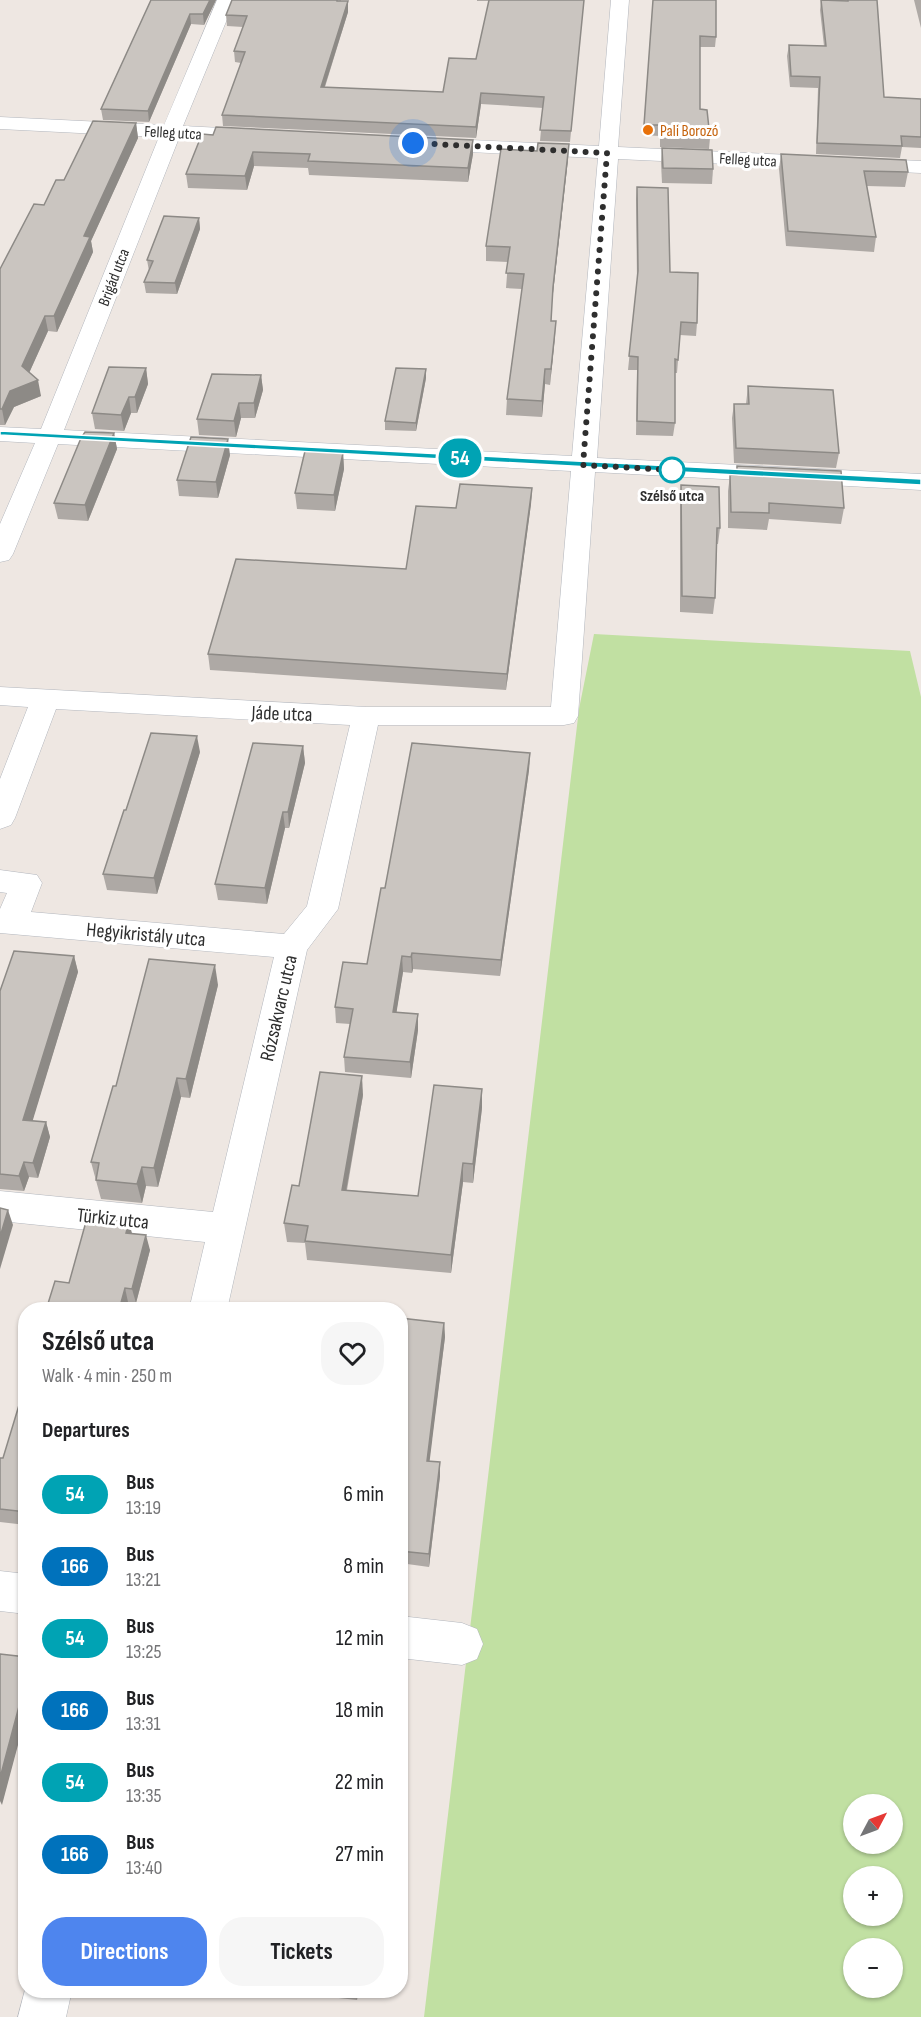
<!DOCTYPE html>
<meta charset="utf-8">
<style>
body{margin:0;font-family:"Sofia Sans Condensed",sans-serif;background:#f6f6f6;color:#202124;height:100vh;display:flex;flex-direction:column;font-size:22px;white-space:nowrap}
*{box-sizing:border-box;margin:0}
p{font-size:20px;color:#757577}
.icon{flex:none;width:33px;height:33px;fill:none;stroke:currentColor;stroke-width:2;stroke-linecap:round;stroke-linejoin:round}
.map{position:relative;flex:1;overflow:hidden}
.sheet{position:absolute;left:18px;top:1302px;width:390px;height:696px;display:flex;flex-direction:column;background:#fff;border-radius:24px;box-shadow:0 2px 4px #0004}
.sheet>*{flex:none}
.badge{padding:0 12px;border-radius:20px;font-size:21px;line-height:39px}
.needle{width:39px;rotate:49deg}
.buttons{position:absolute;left:843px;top:1794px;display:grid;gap:12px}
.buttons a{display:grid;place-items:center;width:60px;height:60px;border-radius:50%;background:#fff;box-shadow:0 2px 4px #0004;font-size:30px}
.you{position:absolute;width:30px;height:30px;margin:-15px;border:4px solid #fff;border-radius:50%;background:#1a73e8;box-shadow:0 0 0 9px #1a73e833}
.map>.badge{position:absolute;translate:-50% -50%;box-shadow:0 0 0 3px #fff}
h2{padding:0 24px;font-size:22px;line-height:54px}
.round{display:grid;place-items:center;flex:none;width:63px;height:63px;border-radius:24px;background:#f6f6f6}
.summary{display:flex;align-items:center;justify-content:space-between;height:102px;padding:0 24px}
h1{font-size:28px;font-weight:700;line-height:45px}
.button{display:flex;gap:12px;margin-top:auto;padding:12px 24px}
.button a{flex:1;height:69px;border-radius:24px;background:#4e85ee;color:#fff;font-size:24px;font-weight:700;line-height:69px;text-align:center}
.button a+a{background:#f6f6f6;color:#202124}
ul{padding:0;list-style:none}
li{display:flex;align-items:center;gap:18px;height:72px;padding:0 24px}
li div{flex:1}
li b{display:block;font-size:22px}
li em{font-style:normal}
li .badge{min-width:66px;font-weight:700;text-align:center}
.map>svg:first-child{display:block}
.green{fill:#c1e0a2;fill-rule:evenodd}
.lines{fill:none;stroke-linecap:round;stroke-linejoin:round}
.minor-casing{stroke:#b2b6bd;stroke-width:1}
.minor{fill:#fff;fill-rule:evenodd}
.wall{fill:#aea9a5}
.shaded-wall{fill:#8d8a86}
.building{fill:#cac5c0;stroke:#8d8a86;stroke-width:1.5}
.line{fill:#00a3b4;stroke:#fff;stroke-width:1.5}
.walk{stroke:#2e2e2e;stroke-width:6;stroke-dasharray:0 10.8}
.food-dot{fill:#e8710a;stroke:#fff;stroke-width:2}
.stop-dot{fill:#fff;stroke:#00a3b4;stroke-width:3}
.labels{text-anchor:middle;stroke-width:6;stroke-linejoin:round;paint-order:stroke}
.far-food-label{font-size:16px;fill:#c56008;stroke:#fff;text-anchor:start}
.far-street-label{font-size:16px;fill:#2e2e2e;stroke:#fff}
.far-stop-label{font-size:16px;font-weight:bold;fill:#2e2e2e;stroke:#fff}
.street-label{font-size:20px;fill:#2e2e2e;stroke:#fff}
</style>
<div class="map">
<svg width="921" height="2017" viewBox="0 0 921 2017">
<rect width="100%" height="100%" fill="#eee7e2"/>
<path class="green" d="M594,634L910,651L921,697V2017H424L579,709ZM854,1804H892V1844H854ZM854,1876H892V1916H854ZM854,1948H892V1988H854Z"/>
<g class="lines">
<defs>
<g id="minor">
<path d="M217,0H235L183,126L259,130L266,132L269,136L266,140L259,142L179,138L64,430L572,456L598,158L427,150L420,148L417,144L420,140L427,138L599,146L611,0H629L618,147L921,161V173L618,159L597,458L921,474V490L595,472L578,716L574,723L564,725H378L338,909L307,950L227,1310H189L205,1242L0,1221V1191L213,1212L274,957L0,933V909L7,893L0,892V870L37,875L42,883L31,912L284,934L307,906L350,725L56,709L15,818L11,825L0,829V779L28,707L0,705V687L366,707H551L571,471L58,444L13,554L9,560L0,562V524L35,443L0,441V427L41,429L159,137L0,129V117L164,125Z"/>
<path d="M0,1571L26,1574V1614L0,1611Z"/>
<path d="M400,1616L462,1623L477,1629L483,1644L477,1659L462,1665L400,1658Z"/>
<path d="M26,1986V1990H72L66,2017H18Z"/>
</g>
</defs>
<use href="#minor" class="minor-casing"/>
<use href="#minor" class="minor"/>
</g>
<g class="wall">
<path d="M151,0H216L204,25L191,24L149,122L103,120L101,109Z"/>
<path d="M341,0V1H348V12L325,87L443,92L476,59L489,1H477V0H584L570,142L540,141L543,108L481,104L476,138L223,126L222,115L241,63L235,62L234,51L243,27L227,26L226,15Z"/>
<path d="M653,0L716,37L715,47H700V109L710,138L709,149L660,147V136L643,135Z"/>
<path d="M821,0H877L884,97L921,99V148L902,147L900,158L816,154L818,88L790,87L787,56L789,45L824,46L820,10Z"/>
<path d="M914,0H921V28Z"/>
<path d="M136,123L138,138L91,241L93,252L57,332L48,331L29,373L41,396L14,407L5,425H0V269L44,205L64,180Z"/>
<path d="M202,134L473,154L468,182L309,175L308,168L254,166L247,190L188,188L186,174Z"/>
<path d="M662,148L713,169L712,184L662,183L661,163Z"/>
<path d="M781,154L908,172L905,187L867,186L876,237L874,252L786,246L779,169Z"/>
<path d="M568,159L552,302L551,321L555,336L550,385L545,384L542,417L506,415L507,399L522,289L506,288L508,262L486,261V246Z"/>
<path d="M637,187L670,272L697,323L696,336L680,335L677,373H675V423L673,436L636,435L637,370H628L637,281L636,199Z"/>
<path d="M199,218L200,229L177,294L146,293L144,282L149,271L147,260Z"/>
<path d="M146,368L148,384L137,413H131L124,431L95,429L92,413Z"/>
<path d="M261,375L263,390L255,418H241L236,437L199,435L197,419Z"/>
<path d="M426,378L416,431L385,430V421Z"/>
<path d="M748,386L839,453L836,468L734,463L732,418L734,404H746Z"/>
<path d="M114,433L117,449L88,521L58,519L54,503Z"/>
<path d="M343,453L344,469L335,511L297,509L295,493Z"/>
<path d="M230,455L218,498L179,496L177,480Z"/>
<path d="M737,466L844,508L841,524L769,519L767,530L728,528V491L730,475H735Z"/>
<path d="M681,485L720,528L718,544H717L715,598L713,614L680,612V501Z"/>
<path d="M532,488L531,504L506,690L210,670L208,654L406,569L456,508Z"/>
<path d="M303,746L305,763L289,828H285L267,904L218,900L215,884Z"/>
<path d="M200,752L157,894L107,890L103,874L126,810Z"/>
<path d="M530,753L529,770L500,976L413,969L412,973L403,972L396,1013L418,1030L411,1078L345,1072L344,1057L350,1024L336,1023L335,1007L367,964L385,888Z"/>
<path d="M74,956L78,972L32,1121L46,1122L50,1137L38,1178L29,1177L24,1191L0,1189V991Z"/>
<path d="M218,985L190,1098L181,1097L158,1187L146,1186L142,1203L101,1199L91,1162L116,1086Z"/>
<path d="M363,1095L347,1190L418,1196L482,1108L473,1183L463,1182L451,1273L307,1260L305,1243L287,1242L284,1223L299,1186Z"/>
<path d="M132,1234L150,1250L136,1303L128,1302L69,1283Z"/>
<path d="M400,1318L444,1323L445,1337L429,1461L440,1476L429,1567L400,1563Z"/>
<path d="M26,1382V1525L0,1522V1458H3Z"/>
<path d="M274,1990H358L357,2000L274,1991Z"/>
</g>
<g class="shaded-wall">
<path d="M210,0H216L204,25L203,14Z"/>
<path d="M348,1V12L321,98V87Z"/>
<path d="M190,14L191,24L149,122L148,111Z"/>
<path d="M481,93V104L476,138V127Z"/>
<path d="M136,123L138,138L91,241L93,252L57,332L54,316L84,236Z"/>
<path d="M473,140V154L468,182V168Z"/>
<path d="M569,144L568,159L552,302L553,287Z"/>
<path d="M253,152L254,166L247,190L245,176Z"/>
<path d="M199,218L200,229L177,294L175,283Z"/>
<path d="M45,316L48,331L25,382L22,366Z"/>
<path d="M556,321L555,336L550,385L551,369Z"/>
<path d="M146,368L148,384L137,413L135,397Z"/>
<path d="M426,369V378L416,431V423Z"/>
<path d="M545,369V384L542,417V401Z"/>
<path d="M261,375L263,390L255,418L254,403Z"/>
<path d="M38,380L41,396L14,407L5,425L2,409L10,391Z"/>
<path d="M129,397L131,413L124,431L121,415Z"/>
<path d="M239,403L241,418L236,437L234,421Z"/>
<path d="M114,433L117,449L88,521L85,505Z"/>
<path d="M228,439L230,455L218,498L216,482Z"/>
<path d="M343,453L344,469L335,511L334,495Z"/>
<path d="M532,488L531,504L506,690L507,674Z"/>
<path d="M197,736L200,752L157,894L154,878Z"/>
<path d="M303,746L305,763L289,828L288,812Z"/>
<path d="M530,753L529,770L500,976L501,960Z"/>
<path d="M283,812L285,828L267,904L265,888Z"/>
<path d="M412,953L413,969L412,973L411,957Z"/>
<path d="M74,956L78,972L28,1136L23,1120Z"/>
<path d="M402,956L403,972L394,1028L393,1012Z"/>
<path d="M215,965L218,985L190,1098L186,1079Z"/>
<path d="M418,1014V1030L411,1078L410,1062Z"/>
<path d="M362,1076L363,1095L343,1208L342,1190Z"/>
<path d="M177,1078L181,1097L158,1187L154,1168Z"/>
<path d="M482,1089V1108L473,1183V1164Z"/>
<path d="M46,1122L50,1137L38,1178L33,1163Z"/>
<path d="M24,1162L29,1177L24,1191L19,1176Z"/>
<path d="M463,1163V1182L451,1273V1255Z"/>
<path d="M142,1167L146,1186L142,1203L137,1184Z"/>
<path d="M8,1210L13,1225L0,1269V1237Z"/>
<path d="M129,1222L133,1237L126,1233Z"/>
<path d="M146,1235L150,1250L136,1303L132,1289Z"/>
<path d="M125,1288L128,1302L127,1310H119Z"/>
<path d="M444,1323L445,1337L428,1474L427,1461Z"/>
<path d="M440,1462V1476L429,1567V1554Z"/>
<path d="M26,1680V1715L2,1805L0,1801V1778Z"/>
<path d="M356,1990H358L357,2000L356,1992Z"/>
</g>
<g class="building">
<path d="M151,0H210L203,14H190L148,111L101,109Z"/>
<path d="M232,0H337V1H348L321,87L443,92L449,58L476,59L489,0H584L571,131L540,130L544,97L481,93L476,127L222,115L245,52L234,51L247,16L226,15Z"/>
<path d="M653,0H716V37L700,36V109L707,110L710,138L661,136V125H644Z"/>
<path d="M821,0L848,1V0H877L884,97L921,99V137L901,136L902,146L817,143L820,77L791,76L789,45L826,46Z"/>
<path d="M93,121L136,123L84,236L90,237L54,316H45L22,366L38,380L10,391L2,409H0V269L34,204L44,205L56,180H64Z"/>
<path d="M216,127L473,140L468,168L308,161L310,154L253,152L245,176L186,174L202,134L213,135Z"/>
<path d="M538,143L569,144L553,287L551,321H556L551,369H545L542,401L507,399L524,274L506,273L510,247L486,246L501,149L537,151Z"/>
<path d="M662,148L712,150L713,169L663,168Z"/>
<path d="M781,154L906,160L908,172L864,171L876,237L788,231Z"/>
<path d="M637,187L668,188L670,272L698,273L697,323L681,322L678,360L675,359V423L637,421L638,357L629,356L638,271Z"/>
<path d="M164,216L199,218L175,283L144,282L153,261L147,260Z"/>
<path d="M109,367L146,368L135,397H129L121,415L92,413Z"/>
<path d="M396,368L426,369L416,423L385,421Z"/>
<path d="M212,374L261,375L254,403H239L234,421L197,419Z"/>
<path d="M748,386L833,390L839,453L736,448L734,404H749Z"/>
<path d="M85,432L114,433L85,505L54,503L81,438Z"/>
<path d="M191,437L228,439L216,482L177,480Z"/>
<path d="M305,451L343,453L334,495L295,493Z"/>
<path d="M737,466L841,471L844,508L769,503V513L731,512L730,475H737Z"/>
<path d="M460,484L532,488L507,674L208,654L236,559L406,569L416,506L456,508Z"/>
<path d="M681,485L719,487L720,528H717L715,598L682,596Z"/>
<path d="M151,733L197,736L154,878L103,874L124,810H126Z"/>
<path d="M253,743L303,746L288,812H283L265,888L215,884Z"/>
<path d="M412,743L530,753L501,960L412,953L411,957L402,956L393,1012L418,1014L410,1062L344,1057L353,1009L335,1007L343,962L367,964L381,888H385Z"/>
<path d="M14,951L74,956L23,1120L46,1122L33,1163L24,1162L19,1176L0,1174V991Z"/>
<path d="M149,959L215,965L186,1079L177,1078L154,1168L142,1167L137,1184L96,1180L99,1163L91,1162L113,1086H116Z"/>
<path d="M320,1072L362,1076L342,1190L418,1196L434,1085L482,1089L473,1164L463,1163L451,1255L305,1241L308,1226L284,1223L292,1185L299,1186Z"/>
<path d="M0,1208L8,1210L0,1237Z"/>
<path d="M87,1218L129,1222L126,1233L146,1235L132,1289L125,1288L119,1310H46L55,1281L69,1283Z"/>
<path d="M273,1306L305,1310H273Z"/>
<path d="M400,1318L444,1323L427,1461L440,1462L429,1554L400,1551Z"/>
<path d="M26,1382V1512L0,1509V1458H3Z"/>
<path d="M0,1654L26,1657V1680L0,1778Z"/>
</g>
<path class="line" d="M0,431L921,479V485L0,435Z"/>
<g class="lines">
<path class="walk" d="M413,143L607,153L583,465L672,470"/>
</g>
<circle class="food-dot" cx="648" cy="130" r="6"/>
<circle class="stop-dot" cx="672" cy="470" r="12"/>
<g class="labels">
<g class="far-food-label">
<text x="660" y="136">Pali Borozó</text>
</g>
<g class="far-street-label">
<text transform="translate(173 132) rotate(3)" y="6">Felleg utca</text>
<text transform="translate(748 159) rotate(3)" y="6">Felleg utca</text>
<text transform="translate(113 277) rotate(-69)" y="6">Brigád utca</text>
</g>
<g class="far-stop-label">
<text x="672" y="501">Szélső utca</text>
</g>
<g class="street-label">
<text transform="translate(282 713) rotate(2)" y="7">Jáde utca</text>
<text transform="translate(146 934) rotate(5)" y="7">Hegyikristály utca</text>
<text transform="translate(278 1008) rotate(-77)" y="7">Rózsakvarc utca</text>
<text transform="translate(113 1218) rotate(6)" y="7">Türkiz utca</text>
</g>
</g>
</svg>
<div class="buttons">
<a><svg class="needle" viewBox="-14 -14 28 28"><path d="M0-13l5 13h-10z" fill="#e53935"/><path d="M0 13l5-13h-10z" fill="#757577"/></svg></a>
<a>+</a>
<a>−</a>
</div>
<div class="you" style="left:413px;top:143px"></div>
<b class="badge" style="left:460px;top:458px;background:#00a3b4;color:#fff">54</b>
<section class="sheet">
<div class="summary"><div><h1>Szélső utca</h1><p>Walk · 4 min · 250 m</p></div><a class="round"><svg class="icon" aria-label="heart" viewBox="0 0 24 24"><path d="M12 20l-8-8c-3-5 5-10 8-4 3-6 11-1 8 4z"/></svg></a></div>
<h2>Departures</h2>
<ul>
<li><span class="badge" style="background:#00a3b4;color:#fff">54</span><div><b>Bus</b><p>13:19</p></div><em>6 min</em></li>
<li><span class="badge" style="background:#0072bc;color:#fff">166</span><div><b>Bus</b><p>13:21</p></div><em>8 min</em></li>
<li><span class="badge" style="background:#00a3b4;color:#fff">54</span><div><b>Bus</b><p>13:25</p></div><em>12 min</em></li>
<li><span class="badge" style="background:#0072bc;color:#fff">166</span><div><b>Bus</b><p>13:31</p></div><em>18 min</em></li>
<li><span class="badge" style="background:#00a3b4;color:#fff">54</span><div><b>Bus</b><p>13:35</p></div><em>22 min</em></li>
<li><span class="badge" style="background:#0072bc;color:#fff">166</span><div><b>Bus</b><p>13:40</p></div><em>27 min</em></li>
</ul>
<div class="button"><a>Directions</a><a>Tickets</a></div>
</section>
</div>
